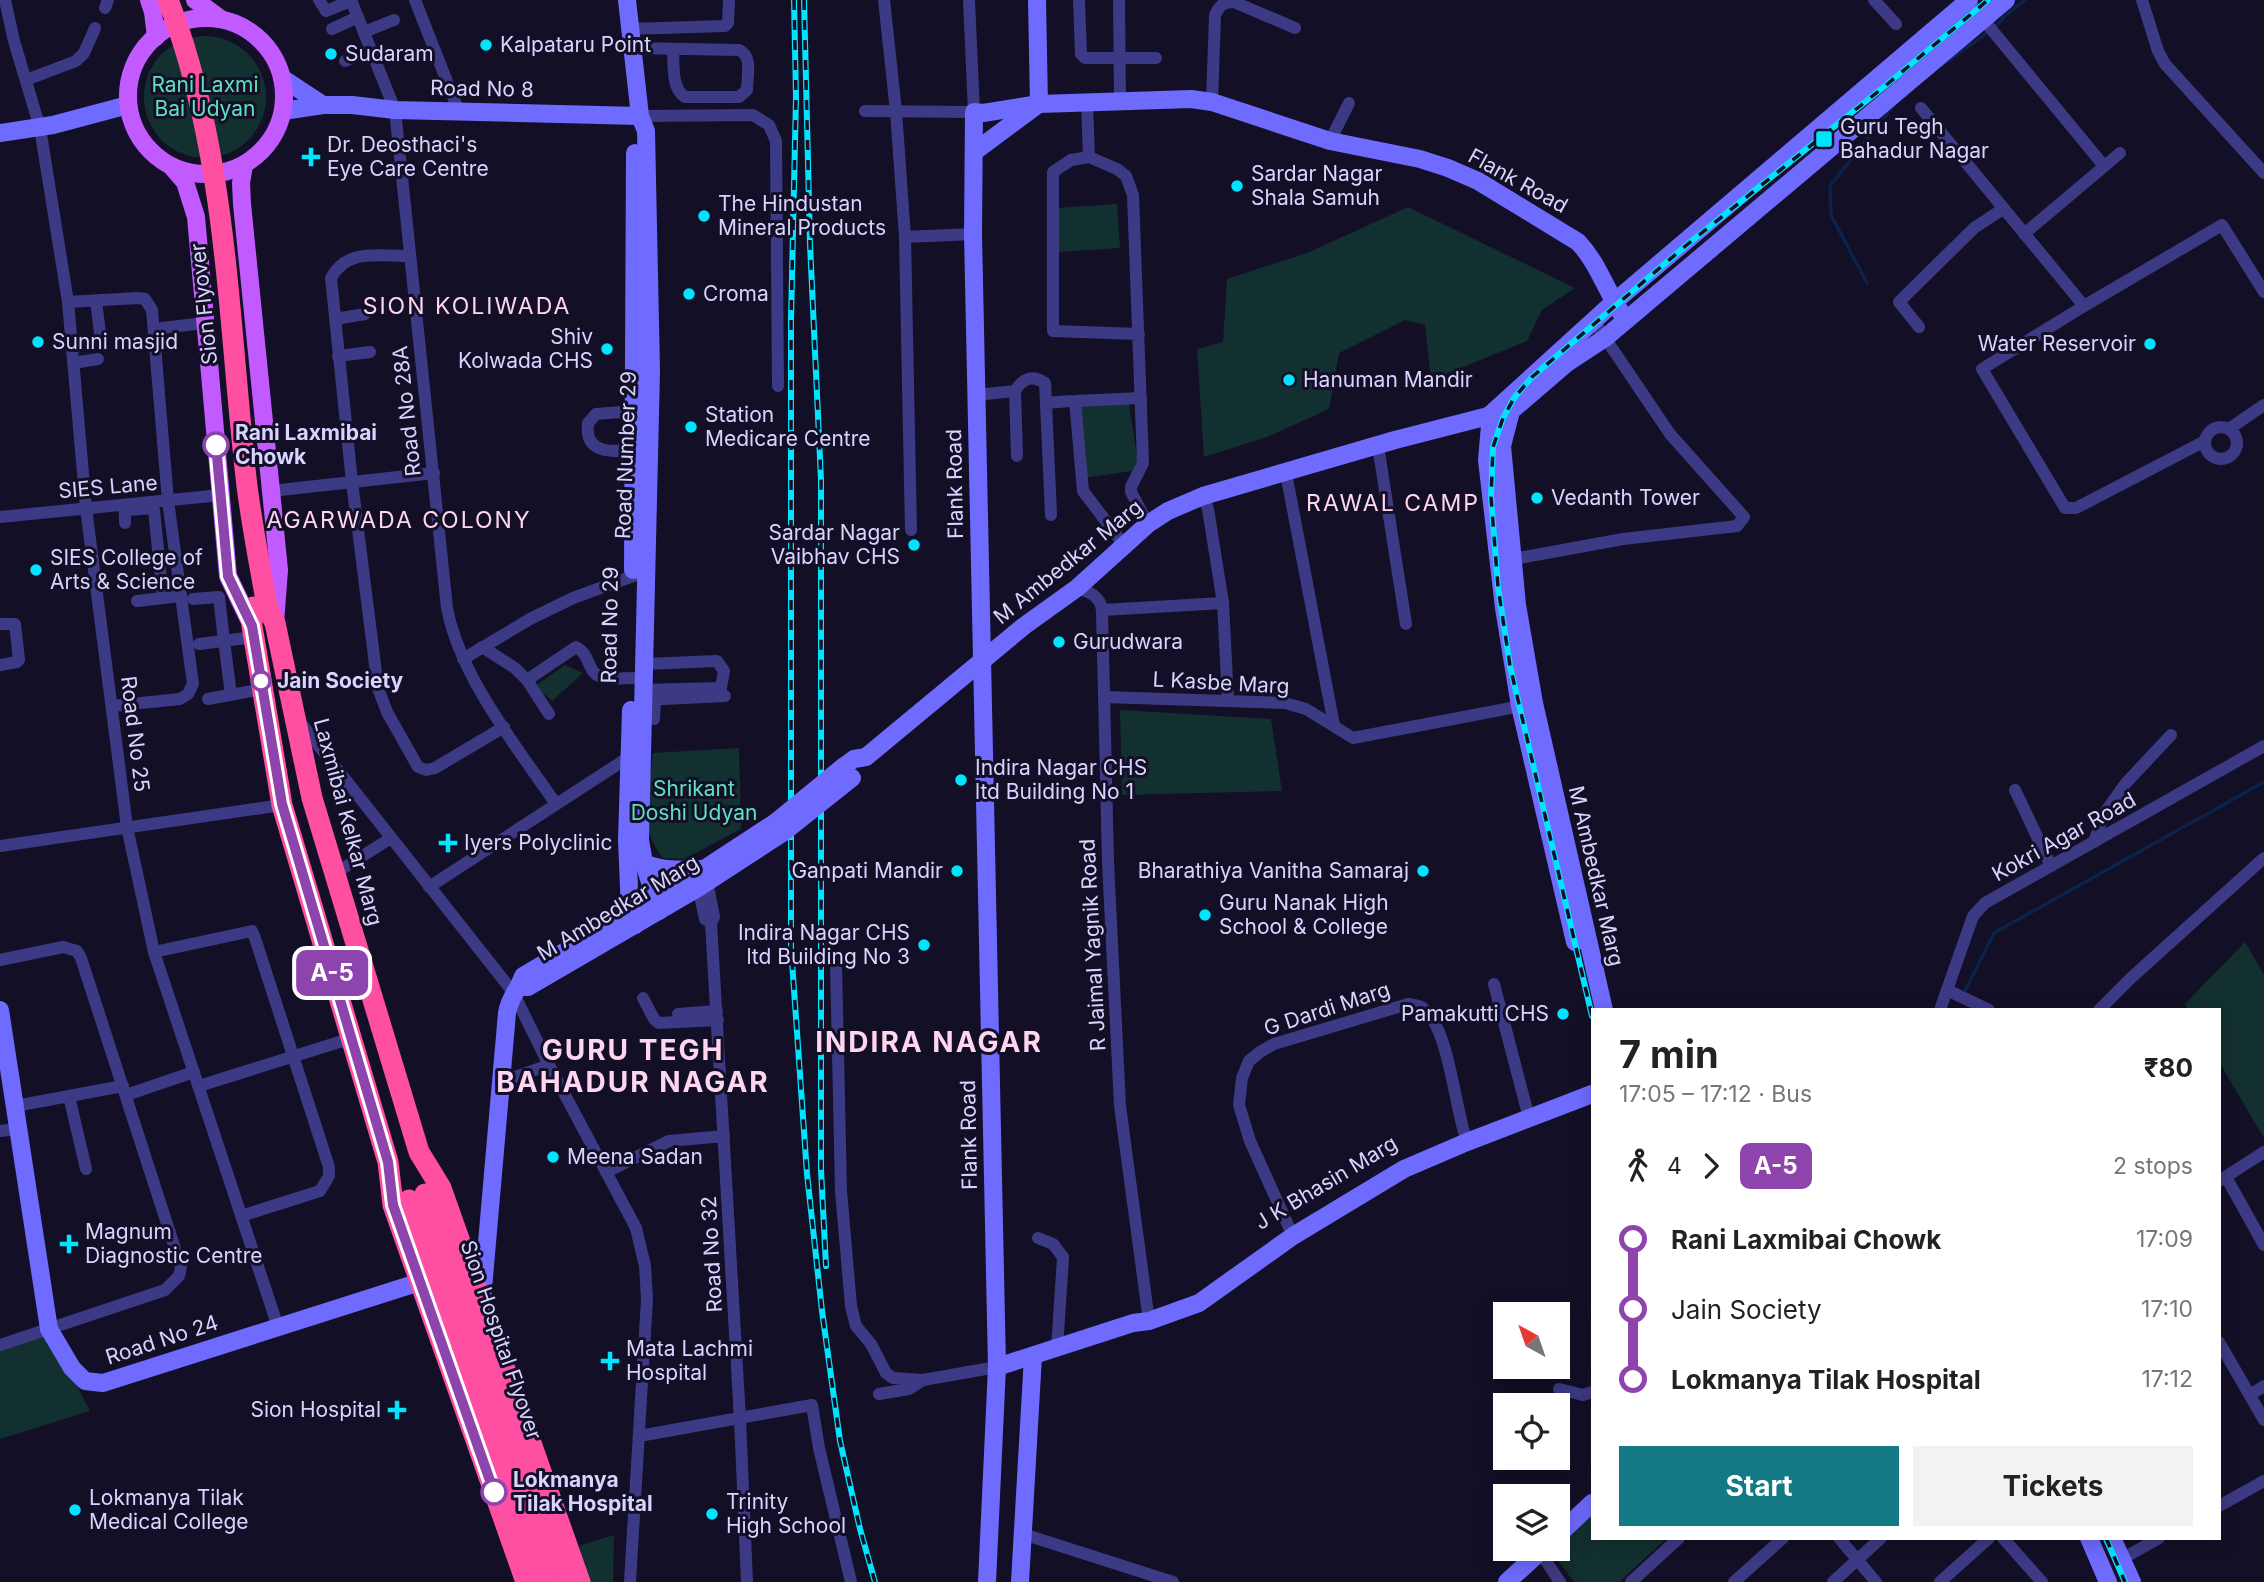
<!DOCTYPE html>
<meta charset="utf-8">
<style>
body{margin:0;font-family:Inter,sans-serif;background:#f2f2f2;color:#222;height:100vh;display:flex;flex-direction:column;font-size:26px;white-space:nowrap}
*{box-sizing:border-box;margin:0}
p{font-size:23px;color:#767676}
.icon{flex:none;width:38px;height:38px;fill:none;stroke:currentColor;stroke-width:2;stroke-linecap:round;stroke-linejoin:round}
.map{position:relative;flex:1;overflow:hidden}
.panel{position:absolute;left:1591px;top:1008px;width:630px;height:532px;display:flex;flex-direction:column;background:#fff;border-radius:0px;box-shadow:0 4px 18px #0003}
.panel>*{flex:none}
.badge{padding:0 14px;border-radius:10px;font-size:24px;line-height:46px}
.needle{width:46px;rotate:320deg}
.buttons{position:absolute;left:1493px;top:1302px;display:grid;gap:14px}
.buttons a{display:grid;place-items:center;width:77px;height:77px;border-radius:0px;background:#fff;box-shadow:0 4px 18px #0003;font-size:35px}
.map>.badge{position:absolute;translate:-50% -50%;box-shadow:0 0 0 4px #fff}
.legs{display:flex;align-items:center;gap:10px;height:77px;padding:0 28px;font-size:23px}
.legs p{margin-inline-start:auto}
.overview{display:flex;align-items:center;justify-content:space-between;height:119px;padding:0 28px}
h1{font-size:38px;font-weight:700;line-height:52px}
.button{display:flex;gap:14px;margin-top:auto;padding:14px 28px}
.button a{flex:1;height:80px;border-radius:0px;background:#137a85;color:#fff;font-size:28px;font-weight:700;line-height:80px;text-align:center}
.button a+a{background:#f2f2f2;color:#222}
ul{padding:0 28px;list-style:none}
li{display:flex;align-items:center;gap:24px;height:70px;font-size:26px}
li i{display:grid;place-items:center;width:10px;height:100%;margin:0 9px;background:currentColor}
li i::after{content:'';width:18px;height:18px;margin:-9px;border:5px solid;border-radius:50%;background:#fff}
li p{margin-inline-start:auto}
li:first-child i{background:linear-gradient(#0000 50%,currentColor 0)}
li:last-child i{background:linear-gradient(currentColor 50%,#0000 0)}
.map>svg:first-child{display:block}
.green{fill:#12302f}
.lines{fill:none;stroke-linecap:round;stroke-linejoin:round}
.stream{stroke:#0c2248;stroke-width:3.5}
.street{stroke:#3d3a85;stroke-width:12}
.secondary{stroke:#6f6bff;stroke-width:18}
.primary{stroke:#c25bff;stroke-width:18}
.highway{stroke:#ff4fa3;stroke-width:21}
.rail-casing{stroke:#00e5ff;stroke-width:6}
.rail{stroke:#130f26;stroke-width:3.5;stroke-dasharray:10;stroke-linecap:butt}
.secondary-bridge{stroke:#6f6bff;stroke-width:18}
.highway-bridge{stroke:#ff4fa3;stroke-width:21}
.line-1-casing{stroke:#fff;stroke-width:16}
.line-1{stroke:#8e44ad;stroke-width:10}
.poi-dot{fill:#00e5ff;stroke:#130f26;stroke-width:2.5}
.stop-1-dot{fill:#fff;stroke:#8e44ad;stroke-width:3.5}
.labels{text-anchor:middle;stroke-width:6;stroke-linejoin:round;paint-order:stroke}
.poi-label{font-size:21px;fill:#d9d4ff;stroke:#130f26;text-anchor:start}
.park-label{font-size:21px;fill:#5fe0c0;stroke:#130f26}
.street-label{font-size:21px;fill:#d9d4ff;stroke:#130f26}
.stop-label{font-size:21px;font-weight:bold;fill:#d9d4ff;stroke:#130f26;text-anchor:start}
.neighbourhood-label{font-size:23px;letter-spacing:2px;fill:#ffd6f0;stroke:#130f26}
.district-label{font-size:28px;font-weight:bold;letter-spacing:2px;fill:#ffd6f0;stroke:#130f26}
</style>
<div class="map">
<svg width="2264" height="1582" viewBox="0 0 2264 1582">
<rect width="100%" height="100%" fill="#130f26"/>
<g class="green">
<circle cx="205" cy="97" r="61"/>
<path d="M1117,204L1120,248L1059,252L1056,208Z"/>
<path d="M1408,207L1575,288L1542,310L1527,341L1431,380L1425,325L1405,320L1339,353L1329,409L1267,437L1204,457L1197,349L1223,342L1227,279L1307,253Z"/>
<path d="M1128,397L1139,470L1084,478L1074,405Z"/>
<path d="M565,665L583,673L552,701L535,686Z"/>
<path d="M1120,710L1271,719L1282,791L1122,795Z"/>
<path d="M739,748L741,829L684,859L663,858C636,825 648,793 653,753Z"/>
<path d="M2245,942L2264,975V1138L2219,1062V1010H2188L2185,1004Z"/>
<path d="M49,1331L90,1411L0,1439V1347Z"/>
<path d="M1592,1513V1538H1667L1619,1582H1574L1551,1551L1558,1549V1545Z"/>
<path d="M614,1535L613,1582H589L579,1546Z"/>
</g>
<g class="lines">
<g class="stream">
<path d="M1942,65L1993,29L2005,16L2025,0"/>
<path d="M1867,283L1831,215L1830,186L1893,106"/>
<path d="M1965,991L1994,933L2264,782"/>
</g>
<g class="street">
<path d="M5,0L14,41L40,128L68,302L86,508L127,827L154,952L278,1327"/>
<path d="M319,0L326,11L351,1"/>
<path d="M351,0L395,110L447,608C460,677 517,747 556,804"/>
<path d="M415,0L459,112"/>
<path d="M884,0L896,111L905,237"/>
<path d="M1079,0L1081,54L1085,58H1156"/>
<path d="M1119,0L1120,101"/>
<path d="M1874,0L1896,24"/>
<path d="M2142,0L2158,51L2165,64L2264,173"/>
<path d="M1968,1L2104,166"/>
<path d="M105,8L108,0"/>
<path d="M332,29L358,17"/>
<path d="M630,29L725,26L728,23L729,0"/>
<path d="M364,32L394,20"/>
<path d="M633,48L739,50C753,56 747,76 747,90L739,97H685C671,88 674,64 673,49"/>
<path d="M345,61L371,50"/>
<path d="M26,80L76,61L84,53L95,28"/>
<path d="M1212,102L1215,15C1220,5 1223,2 1234,2L1295,28"/>
<path d="M1087,103L1089,157"/>
<path d="M1921,108L2084,306L2222,225L2264,292"/>
<path d="M865,111L974,112L969,0"/>
<path d="M640,116L753,115L769,125L776,141L778,386"/>
<path d="M1330,141L1349,103"/>
<path d="M2024,234L2120,153"/>
<path d="M409,256C378,256 347,248 331,278L352,482L378,688L387,712L418,767L426,770L435,768L504,727"/>
<path d="M96,301L101,341"/>
<path d="M68,302L138,298L145,299L152,310L168,501L193,684L188,694L180,699L112,706"/>
<path d="M2084,306L1982,369L2065,508H2076L2205,441"/>
<path d="M335,319L365,314"/>
<path d="M1919,327L1899,302L1974,228L2003,209"/>
<path d="M162,328L204,323"/>
<path d="M1139,334L1053,331V172L1071,160L1089,157L1117,169L1126,176L1133,195L1143,463L1131,487V492L1148,524"/>
<path d="M338,356L370,352"/>
<path d="M73,363L98,359"/>
<path d="M1015,391L1017,456"/>
<path d="M976,395L1015,391C1022,379 1032,374 1045,383L1046,403"/>
<path d="M634,411L596,414L588,423C584,458 618,451 641,449"/>
<circle cx="2221" cy="443" r="16"/>
<path d="M2229,429L2264,405"/>
<path d="M1378,446L1406,624"/>
<path d="M1286,473L1334,725"/>
<path d="M271,491L434,473"/>
<path d="M1203,496L1208,509L1223,603L1228,701"/>
<path d="M1051,515L1046,403L1070,401"/>
<path d="M0,517L221,495"/>
<path d="M125,523V512L128,510L152,508L154,510L163,598"/>
<path d="M911,530L905,237L973,234"/>
<path d="M1124,545L1083,491L1075,401L1141,398"/>
<path d="M1508,560L1623,539L1737,526L1744,517L1670,434L1593,320"/>
<path d="M1077,588C1090,592 1100,596 1102,610L1108,862L1120,1106L1149,1321"/>
<path d="M193,599L219,597L224,641"/>
<path d="M137,601L181,596"/>
<path d="M1102,610L1223,603"/>
<path d="M0,624H15L19,660L17,662L0,665"/>
<path d="M199,644L254,637"/>
<path d="M482,647L515,668L527,680L549,714"/>
<path d="M225,648L231,695"/>
<path d="M463,659L530,619L573,598L633,576L642,575"/>
<path d="M527,680L576,647C590,654 587,669 597,675C605,681 623,678 633,678"/>
<path d="M643,690L721,688L724,671L717,661L644,664"/>
<path d="M1104,697L1285,703L1306,709L1353,738L1527,705"/>
<path d="M208,699L263,689"/>
<path d="M643,700L725,696"/>
<path d="M654,719L655,699"/>
<path d="M300,722L513,992L549,1065L636,1228L645,1266L647,1299L630,1582"/>
<path d="M2015,790L2051,866"/>
<path d="M2094,842L2104,814L2126,783L2171,735"/>
<path d="M0,846L282,805"/>
<path d="M334,874L391,838"/>
<path d="M697,882L705,919L711,923L714,917L706,876"/>
<path d="M429,887L629,757H635"/>
<path d="M711,923L740,1419L747,1582"/>
<path d="M154,952L252,931L255,938L329,1167V1176L320,1191L241,1216"/>
<path d="M0,960L63,947L77,951L81,958L181,1267L179,1276L165,1290L0,1345"/>
<path d="M836,964L841,1191L851,1306L856,1326L871,1344L886,1373L893,1378L923,1380"/>
<path d="M1494,984L1529,1118"/>
<path d="M1947,990L1989,1010"/>
<path d="M643,998L654,1019L659,1023L718,1020"/>
<path d="M1940,1010L1973,916L1985,903L2264,746"/>
<path d="M2099,1010L2131,978L2264,858"/>
<path d="M678,1014L717,1011"/>
<path d="M501,1082L549,1065"/>
<path d="M199,1086L352,1038"/>
<path d="M126,1095L194,1072"/>
<path d="M69,1096L86,1169"/>
<path d="M15,1106L123,1086"/>
<path d="M0,1131L18,1129"/>
<path d="M606,1172L669,1141L724,1136"/>
<path d="M2226,1177L2264,1245"/>
<path d="M2219,1181L2264,1152"/>
<path d="M1293,1236L1250,1141L1239,1105L1242,1078L1249,1061L1260,1052L1274,1044L1408,1004C1413,1005 1420,1005 1423,1008C1449,1027 1455,1110 1467,1142"/>
<path d="M1038,1238L1053,1244L1063,1257L1057,1349"/>
<path d="M2219,1342L2264,1420"/>
<path d="M1559,1389L1583,1395L1592,1392"/>
<path d="M879,1394L909,1389L923,1380L997,1367"/>
<path d="M2250,1395L2264,1386"/>
<path d="M639,1436L812,1405L819,1448L851,1582"/>
<path d="M2219,1506L2264,1481"/>
<path d="M1023,1534L1173,1582"/>
<path d="M1839,1538L1876,1582"/>
<path d="M2003,1538L2042,1582"/>
<path d="M1540,1552L1560,1582"/>
<path d="M2122,1559L2159,1538"/>
<path d="M1631,1582L1679,1538"/>
<path d="M1734,1582L1783,1538"/>
<path d="M1833,1582L1881,1538"/>
<path d="M1940,1582L1989,1538"/>
</g>
<g class="secondary">
<path d="M627,0L640,116L646,131L651,371L640,840L644,863L659,911"/>
<path d="M1037,0L1039,104"/>
<path d="M282,78L323,105"/>
<path d="M283,111L323,105H352L395,110L640,116"/>
<path d="M0,133L53,125L128,105"/>
<path d="M974,152L1036,106"/>
<path d="M633,570L635,153"/>
<path d="M631,710L627,840L630,912L635,925"/>
<path d="M843,767L854,759L866,757L1024,626L1077,588L1148,524L1168,511L1203,496L1395,440L1500,413"/>
<path d="M644,863C663,871 680,870 701,869"/>
<path d="M1575,942L1520,706L1504,608L1487,460L1491,414L1613,303L1969,0"/>
<path d="M520,987H528L698,888L784,832"/>
<path d="M0,1010L49,1329L72,1368L85,1381L103,1383L420,1282"/>
<path d="M1604,1010L1534,703L1517,605L1502,446L1511,411L1567,363L1605,338L2006,0"/>
<path d="M482,1300L507,1013C510,996 518,991 523,976L695,875L776,822"/>
<path d="M997,1367L1133,1323L1149,1321L1199,1303L1293,1236L1404,1169L1467,1142L1592,1094"/>
<path d="M1558,1535L1592,1503"/>
<path d="M2089,1538L2108,1582"/>
<path d="M2112,1538L2132,1582"/>
<path d="M987,1582L997,1367L973,234L974,112L983,113L1039,104L1191,99L1212,102L1330,141L1420,159L1448,168L1478,181L1578,242C1600,265 1607,295 1626,320"/>
<path d="M1020,1582L1033,1356"/>
<path d="M1507,1582L1543,1549"/>
</g>
<g class="primary">
<path d="M149,0L153,12L156,37"/>
<path d="M195,0L221,19"/>
<circle cx="206" cy="96" r="78"/>
<path d="M244,165L241,183L242,204L279,570L275,623"/>
<path d="M172,167L185,182L196,217L228,576L252,626"/>
</g>
<g class="highway">
<path d="M267,606L275,623L312,798L419,1152L441,1188L580,1582"/>
<path d="M253,607L252,626L282,805L388,1162L393,1205L526,1582"/>
</g>
<defs>
<g id="rail">
<path d="M794,0L796,97L791,320V947L807,1174L822,1311L840,1441L860,1529L875,1582"/>
<path d="M804,0L810,244L821,480V1170L826,1266"/>
<path d="M1592,1016L1510,666L1498,587L1491,497L1493,447L1503,418L1514,398L1532,377L1689,243L1885,86L1988,0"/>
<path d="M2106,1538L2125,1582"/>
</g>
</defs>
<use href="#rail" class="rail-casing"/>
<use href="#rail" class="rail"/>
<g class="secondary-bridge">
<path d="M776,822L843,767"/>
<path d="M784,832L852,778"/>
</g>
<g class="highway-bridge">
<path d="M168,0C228,153 228,324 247,486C252,526 260,566 267,606"/>
<path d="M425,1194L493,1397L560,1582"/>
<path d="M409,1200L543,1582"/>
</g>
</g>
<g class="lines">
<defs>
<path id="line-1" d="M216,445L228,576L252,626L282,804L388,1162L393,1205L494,1492"/>
</defs>
<use href="#line-1" class="line-1-casing"/>
<use href="#line-1" class="line-1"/>
</g>
<g class="poi-dot">
<circle cx="486" cy="45" r="7"/>
<circle cx="331" cy="54" r="7"/>
<rect x="1815" y="130" width="18" height="18" rx="3.5"/>
<path d="M307.5 146.5h7v7h7v7h-7v7h-7v-7h-7v-7h7z"/>
<circle cx="1237" cy="186" r="7"/>
<circle cx="704" cy="216" r="7"/>
<circle cx="689" cy="294" r="7"/>
<circle cx="38" cy="342" r="7"/>
<circle cx="2150" cy="344" r="7"/>
<circle cx="607" cy="349" r="7"/>
<circle cx="1289" cy="380" r="7"/>
<circle cx="691" cy="427" r="7"/>
<circle cx="1537" cy="498" r="7"/>
<circle cx="914" cy="545" r="7"/>
<circle cx="36" cy="570" r="7"/>
<circle cx="1059" cy="642" r="7"/>
<circle cx="961" cy="780" r="7"/>
<path d="M444.5 832.5h7v7h7v7h-7v7h-7v-7h-7v-7h7z"/>
<circle cx="957" cy="871" r="7"/>
<circle cx="1423" cy="871" r="7"/>
<circle cx="1205" cy="915" r="7"/>
<circle cx="924" cy="945" r="7"/>
<circle cx="1563" cy="1014" r="7"/>
<circle cx="553" cy="1157" r="7"/>
<path d="M65.5 1233.5h7v7h7v7h-7v7h-7v-7h-7v-7h7z"/>
<path d="M606.5 1350.5h7v7h7v7h-7v7h-7v-7h-7v-7h7z"/>
<path d="M393.5 1399.5h7v7h7v7h-7v7h-7v-7h-7v-7h7z"/>
<circle cx="75" cy="1510" r="7"/>
<circle cx="712" cy="1514" r="7"/>
</g>
<g class="stop-1-dot">
<circle cx="216" cy="445" r="12"/>
<circle cx="261" cy="681" r="9"/>
<circle cx="494" cy="1492" r="12"/>
</g>
<g class="labels">
<g class="poi-label">
<text x="500" y="52">Kalpataru Point</text>
<text x="345" y="61">Sudaram</text>
<text x="1840" y="134">Guru Tegh<tspan x="1840" dy="24">Bahadur Nagar</tspan></text>
<text x="327" y="152">Dr. Deosthaci's<tspan x="327" dy="24">Eye Care Centre</tspan></text>
<text x="1251" y="181">Sardar Nagar<tspan x="1251" dy="24">Shala Samuh</tspan></text>
<text x="718" y="211">The Hindustan<tspan x="718" dy="24">Mineral Products</tspan></text>
<text x="703" y="301">Croma</text>
<text x="593" y="344" text-anchor="end">Shiv<tspan x="593" dy="24">Kolwada CHS</tspan></text>
<text x="52" y="349">Sunni masjid</text>
<text x="2136" y="351" text-anchor="end">Water Reservoir</text>
<text x="1303" y="387">Hanuman Mandir</text>
<text x="705" y="422">Station<tspan x="705" dy="24">Medicare Centre</tspan></text>
<text x="1551" y="505">Vedanth Tower</text>
<text x="900" y="540" text-anchor="end">Sardar Nagar<tspan x="900" dy="24">Vaibhav CHS</tspan></text>
<text x="50" y="565">SIES College of<tspan x="50" dy="24">Arts &amp; Science</tspan></text>
<text x="1073" y="649">Gurudwara</text>
<text x="975" y="775">Indira Nagar CHS<tspan x="975" dy="24">ltd Building No 1</tspan></text>
<text x="464" y="850">Iyers Polyclinic</text>
<text x="943" y="878" text-anchor="end">Ganpati Mandir</text>
<text x="1409" y="878" text-anchor="end">Bharathiya Vanitha Samaraj</text>
<text x="1219" y="910">Guru Nanak High<tspan x="1219" dy="24">School &amp; College</tspan></text>
<text x="910" y="940" text-anchor="end">Indira Nagar CHS<tspan x="910" dy="24">ltd Building No 3</tspan></text>
<text x="1549" y="1021" text-anchor="end">Pamakutti CHS</text>
<text x="567" y="1164">Meena Sadan</text>
<text x="85" y="1239">Magnum<tspan x="85" dy="24">Diagnostic Centre</tspan></text>
<text x="626" y="1356">Mata Lachmi<tspan x="626" dy="24">Hospital</tspan></text>
<text x="381" y="1417" text-anchor="end">Sion Hospital</text>
<text x="89" y="1505">Lokmanya Tilak<tspan x="89" dy="24">Medical College</tspan></text>
<text x="726" y="1509">Trinity<tspan x="726" dy="24">High School</tspan></text>
</g>
<g class="park-label">
<text x="205" y="92">Rani Laxmi<tspan x="205" dy="24">Bai Udyan</tspan></text>
<text x="694" y="796">Shrikant<tspan x="694" dy="24">Doshi Udyan</tspan></text>
</g>
<g class="street-label">
<text transform="translate(482 89) rotate(1)" y="7">Road No 8</text>
<text transform="translate(1518 181) rotate(29)" y="7">Flank Road</text>
<text transform="translate(204 304) rotate(-96)" y="7">Sion Flyover</text>
<text transform="translate(407 411) rotate(-96)" y="7">Road No 28A</text>
<text transform="translate(626 455) rotate(-88)" y="7">Road Number 29</text>
<text transform="translate(955 484) rotate(-91)" y="7">Flank Road</text>
<text transform="translate(108 487) rotate(-5)" y="7">SIES Lane</text>
<text transform="translate(1068 562) rotate(-39)" y="7">M Ambedkar Marg</text>
<text transform="translate(610 625) rotate(-89)" y="7">Road No 29</text>
<text transform="translate(1221 683) rotate(3)" y="7">L Kasbe Marg</text>
<text transform="translate(135 734) rotate(83)" y="7">Road No 25</text>
<text transform="translate(348 822) rotate(75)" y="7">Laxmibai Kelkar Marg</text>
<text transform="translate(2064 837) rotate(-29)" y="7">Kokri Agar Road</text>
<text transform="translate(1596 876) rotate(77)" y="7">M Ambedkar Marg</text>
<text transform="translate(618 908) rotate(-31)" y="7">M Ambedkar Marg</text>
<text transform="translate(1093 945) rotate(-93)" y="7">R Jaimal Yagnik Road</text>
<text transform="translate(1327 1009) rotate(-18)" y="7">G Dardi Marg</text>
<text transform="translate(969 1135) rotate(-91)" y="7">Flank Road</text>
<text transform="translate(1326 1183) rotate(-31)" y="7">J K Bhasin Marg</text>
<text transform="translate(712 1254) rotate(-93)" y="7">Road No 32</text>
<text transform="translate(162 1340) rotate(-18)" y="7">Road No 24</text>
<text transform="translate(501 1340) rotate(71)" y="7">Sion Hospital Flyover</text>
</g>
<g class="stop-label">
<text x="235" y="440">Rani Laxmibai<tspan x="235" dy="24">Chowk</tspan></text>
<text x="277" y="688">Jain Society</text>
<text x="513" y="1487">Lokmanya<tspan x="513" dy="24">Tilak Hospital</tspan></text>
</g>
<g class="neighbourhood-label">
<text x="467" y="314">SION KOLIWADA</text>
<text x="1393" y="511">RAWAL CAMP</text>
<text x="399" y="528">AGARWADA COLONY</text>
</g>
<g class="district-label">
<text x="929" y="1052">INDIRA NAGAR</text>
<text x="633" y="1060">GURU TEGH<tspan x="633" dy="32">BAHADUR NAGAR</tspan></text>
</g>
</g>
</svg>
<div class="buttons">
<a><svg class="needle" viewBox="-14 -14 28 28"><path d="M0-13l5 13h-10z" fill="#e53935"/><path d="M0 13l5-13h-10z" fill="#767676"/></svg></a>
<a><svg class="icon" aria-label="locate" viewBox="0 0 24 24"><circle cx="12" cy="12" r="6"/><path d="M12 2v4M12 18v4M2 12h4M18 12h4"/></svg></a>
<a><svg class="icon" aria-label="layers" viewBox="0 0 24 24"><path d="M12 4l9 5-9 5-9-5zM3 14l9 5 9-5"/></svg></a>
</div>
<b class="badge" style="left:332px;top:973px;background:#8e44ad;color:#fff">A-5</b>
<section class="panel">
<div class="overview"><div><h1>7 min</h1><p>17:05 – 17:12 · Bus</p></div><b>₹80</b></div>
<div class="legs"><svg class="icon" aria-label="walk" viewBox="0 0 24 24"><circle cx="13" cy="4" r="2"/><path d="M13 8l-2 6 4 7M11 14l-3 7M7 12l3-4h3l4 4"/></svg>4<svg class="icon" aria-label="forward" viewBox="0 0 24 24"><path d="M9 5l7 7-7 7"/></svg><b class="badge" style="background:#8e44ad;color:#fff">A-5</b><p>2 stops</p></div>
<ul>
<li><i style="color:#8e44ad"></i><b>Rani Laxmibai Chowk</b><p>17:09</p></li>
<li><i style="color:#8e44ad"></i><span>Jain Society</span><p>17:10</p></li>
<li><i style="color:#8e44ad"></i><b>Lokmanya Tilak Hospital</b><p>17:12</p></li>
</ul>
<div class="button"><a>Start</a><a>Tickets</a></div>
</section>
</div>
